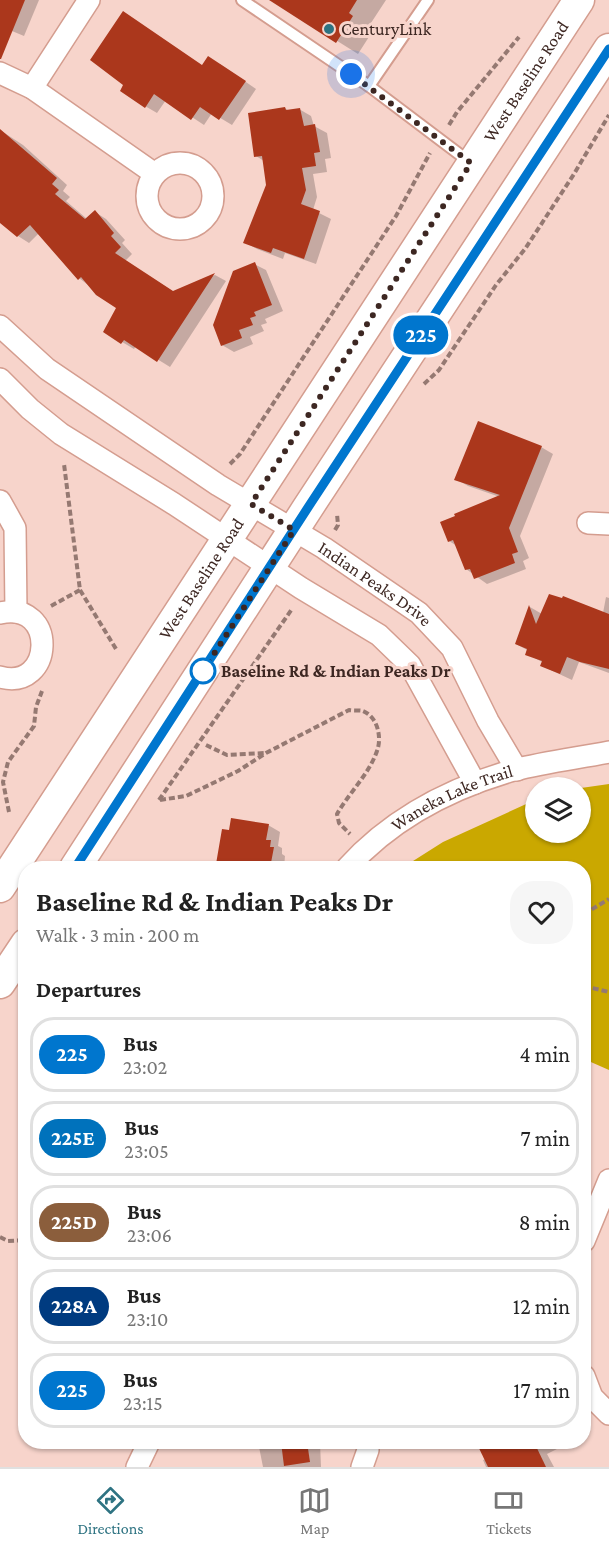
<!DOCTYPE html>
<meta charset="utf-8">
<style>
body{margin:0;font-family:"Crimson Pro",serif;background:#f6f6f6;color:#222;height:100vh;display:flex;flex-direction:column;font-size:22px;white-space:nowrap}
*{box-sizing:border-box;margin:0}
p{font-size:20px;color:#767676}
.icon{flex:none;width:33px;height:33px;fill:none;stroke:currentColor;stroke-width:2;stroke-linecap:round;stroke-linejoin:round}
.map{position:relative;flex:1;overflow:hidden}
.side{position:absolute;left:18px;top:861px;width:573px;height:588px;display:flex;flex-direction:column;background:#fff;border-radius:24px;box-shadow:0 2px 4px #0004}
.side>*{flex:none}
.badge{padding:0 12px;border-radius:20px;font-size:21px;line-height:39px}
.tools{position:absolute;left:525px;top:777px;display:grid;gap:12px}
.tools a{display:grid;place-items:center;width:66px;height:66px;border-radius:50%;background:#fff;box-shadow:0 2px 4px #0004;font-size:30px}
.you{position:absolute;width:30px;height:30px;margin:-15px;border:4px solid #fff;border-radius:50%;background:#1a73e8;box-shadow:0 0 0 9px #1a73e833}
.map>.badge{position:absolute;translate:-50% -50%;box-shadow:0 0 0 3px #fff}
h2{padding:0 18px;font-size:22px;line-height:54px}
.round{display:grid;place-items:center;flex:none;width:63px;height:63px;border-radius:24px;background:#f6f6f6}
.summary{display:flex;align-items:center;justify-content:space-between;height:102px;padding:0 18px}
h1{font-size:28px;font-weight:700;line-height:45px}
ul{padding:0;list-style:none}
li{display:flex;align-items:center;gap:18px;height:75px;margin:0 12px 9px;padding:0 6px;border:3px solid #e0e0e0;border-radius:24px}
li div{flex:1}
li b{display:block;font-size:22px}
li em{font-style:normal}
li .badge{min-width:66px;font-weight:700;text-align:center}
.menu{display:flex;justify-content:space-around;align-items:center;height:84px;border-top:2px solid #e0e0e0;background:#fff;font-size:16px;color:#767676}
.menu a{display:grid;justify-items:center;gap:3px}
.menu .on{color:#2e7382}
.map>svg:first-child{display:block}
.green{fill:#caa800}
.shadow{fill:#0003}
.building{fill:#ab371c}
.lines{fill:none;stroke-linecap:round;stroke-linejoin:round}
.lane-casing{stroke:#d49d8f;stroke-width:14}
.street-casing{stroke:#d49d8f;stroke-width:24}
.secondary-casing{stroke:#d49d8f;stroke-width:33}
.path{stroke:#957972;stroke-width:4;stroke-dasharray:6 3;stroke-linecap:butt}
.lane{stroke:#fff;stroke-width:10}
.street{stroke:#fff;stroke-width:21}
.secondary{stroke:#fff;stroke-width:30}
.line-casing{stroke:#fff;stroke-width:14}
.line{stroke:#0076ce;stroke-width:9}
.walk{stroke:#3d2722;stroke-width:6;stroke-dasharray:0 10.8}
.poi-dot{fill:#2e7382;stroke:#f7d4cb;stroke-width:2}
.stop-dot{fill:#fff;stroke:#0076ce;stroke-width:3}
.labels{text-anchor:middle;stroke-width:6;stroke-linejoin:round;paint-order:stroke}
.poi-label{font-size:18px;fill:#3d2722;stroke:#f7d4cb;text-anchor:start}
.street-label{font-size:18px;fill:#3d2722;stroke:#f7d4cb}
.stop-label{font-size:18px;font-weight:bold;fill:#3d2722;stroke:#f7d4cb;text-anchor:start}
</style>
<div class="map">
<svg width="609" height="1467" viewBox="0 0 609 1467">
<rect width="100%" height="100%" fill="#f7d4cb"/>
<path class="green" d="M609,784V1070L584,1059V868H402L443,842L535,800L536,832H580L581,788Z"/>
<g class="shadow">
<path d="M0,0H39L24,36L0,26Z"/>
<path d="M272,0H386L369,26L374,29L358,54Z"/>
<path d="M220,64L256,89L232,125L212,113L204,125L166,100L157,113L145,106L125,85L203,66Z"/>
<path d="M285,108L289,111L299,109L311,116L314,126L327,133L331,158L325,159L327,172L313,174L317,197L313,210L331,219L316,264L285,253L283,259L257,249L245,242L268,185L264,161L256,156Z"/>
<path d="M0,130L23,145L67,185L63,191L70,197L66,201L87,219L95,212L106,219L125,240L122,243L132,254L125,261L174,292L215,275L226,281L170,367L136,346L134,349L105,332L118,308L79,278L39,233L29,243L18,236L0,221Z"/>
<path d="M254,264L266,270L283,311L265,319L267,323L261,325L264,331L250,337L253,344L234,352L222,345Z"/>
<path d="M541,447L553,454L520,536L529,558L523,561L526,569L487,584L466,569L457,546L449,541L500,497L468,486L456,479Z"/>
<path d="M606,597L609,598V673L579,662L572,680L542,666L544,663L527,654L529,651L516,644L530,607L542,614L603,613Z"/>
<path d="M268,825L280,832L278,846L282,848V854L285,856L284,868H217L223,831Z"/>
<path d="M584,1073L591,1077L586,1107L584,1106Z"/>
<path d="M84,1442H100L99,1446Z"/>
<path d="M258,1442H320L321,1467H263Z"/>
<path d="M477,1442H554L557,1449L547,1454L554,1467H486L483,1460L486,1459Z"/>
</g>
<g class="building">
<path d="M0,0H25L1,59H0Z"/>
<path d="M269,0H357L349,13L353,16L336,43Z"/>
<path d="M123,11L202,65L208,56L246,81L219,120L200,107L191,120L154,94L145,108L120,91L123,85L90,60Z"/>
<path d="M285,107L286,110L300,108L304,126L315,124L320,152L314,153L316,166L302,168L306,190L301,204L320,211L304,259L273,248L271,253L243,243L266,185L262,156L254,157L248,113Z"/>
<path d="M0,129L57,178L52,184L59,190L55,194L85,219L95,210L114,233L111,236L121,247L115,253L173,291L215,273L157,362L124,340L121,344L103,332L116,308L96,295L81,277L78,280L30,225L17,237L0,223Z"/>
<path d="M255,262L272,305L254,312L256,316L250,318L253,325L239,330L242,338L221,346L213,325L233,271Z"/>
<path d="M478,421L542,446L509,528L518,552L512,554L515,563L474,579L470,569L465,570L453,540L448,542L440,522L455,516L454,514L500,495L454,480Z"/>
<path d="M549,594L562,598L563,596L609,614V669L580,662L567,657L560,674L540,666L542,661L525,655L527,649L515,644L529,605L536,624Z"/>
<path d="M231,818L269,824L266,840H271L270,847H274L270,868H224L225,866L216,864L222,829L229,830Z"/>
<path d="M281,1442H307L310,1462L284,1466Z"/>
<path d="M476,1442H534L546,1467H488Z"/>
</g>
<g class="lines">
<defs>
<g id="lane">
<path d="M242,0L369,86L471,163"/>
<path d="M369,86L428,0"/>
</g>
<g id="street">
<path d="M0,73L32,88L155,174"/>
<path d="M32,88L89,0"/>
<circle cx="180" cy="196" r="33"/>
<path id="s1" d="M0,326L47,369L218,485L324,548L419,613L452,648L488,721L517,770"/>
<path d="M0,379L30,409L61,434L174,504L301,588L379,635L410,665L475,783"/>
<path d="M0,501L15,528L16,612"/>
<path d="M588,523L609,524"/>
<path d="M0,613C58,600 54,692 0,677"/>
<path id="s2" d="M347,868C391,819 451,788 514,770C545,762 578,758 609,752"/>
<path d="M584,1241L609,1180"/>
<path d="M584,1376L592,1397L609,1414"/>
<path d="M137,1467L149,1442"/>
<path d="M362,1467L368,1450V1442"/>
</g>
<g id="secondary">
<path d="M75,868L307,509L609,49"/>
<path id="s3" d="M0,887L579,0"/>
<path d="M0,983L26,944"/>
</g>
</defs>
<use href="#lane" class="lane-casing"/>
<use href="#street" class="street-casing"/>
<use href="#secondary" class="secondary-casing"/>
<g class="path">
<path d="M449,125L457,112L519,37"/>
<path d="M424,384L439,370L496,285L525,249L574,174L609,115"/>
<path d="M230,464L240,454L396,216L430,153"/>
<path d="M335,530L338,525L337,514"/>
<path d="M80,590L116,649"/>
<path d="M51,606L80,590L64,464"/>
<path d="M206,745L227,755L265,753"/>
<path d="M159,800L292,609"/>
<path d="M160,800L186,796L209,785L238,771L266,753L349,710C353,711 359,710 363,711C378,717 382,738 377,751C369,774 349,793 337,814L339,823L350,834"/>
<path d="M9,812L3,782L8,762L34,726L36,707L42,691"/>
<path d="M584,914L609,899"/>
<path d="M584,986L609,992"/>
<path d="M0,1237L8,1241L26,1240"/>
</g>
<use href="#lane" class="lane"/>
<use href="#street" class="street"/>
<use href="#secondary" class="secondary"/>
</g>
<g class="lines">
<defs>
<path id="line" d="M75,868L307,509L609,49"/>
</defs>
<use href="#line" class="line-casing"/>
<use href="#line" class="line"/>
<path class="walk" d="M203,671L294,530L251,504L471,163L351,74"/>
</g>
<circle class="poi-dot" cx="329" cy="29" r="6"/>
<circle class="stop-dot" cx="203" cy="671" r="12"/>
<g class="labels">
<g class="poi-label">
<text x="341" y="35">CenturyLink</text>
</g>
<g class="street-label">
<text dy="6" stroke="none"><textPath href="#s3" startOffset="962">West Baseline Road</textPath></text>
<text dy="6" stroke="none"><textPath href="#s3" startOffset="368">West Baseline Road</textPath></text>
<text dy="6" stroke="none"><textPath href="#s1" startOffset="456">Indian Peaks Drive</textPath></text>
<text dy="6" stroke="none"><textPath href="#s2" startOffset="128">Waneka Lake Trail</textPath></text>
</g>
<g class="stop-label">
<text x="221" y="677">Baseline Rd &amp; Indian Peaks Dr</text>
</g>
</g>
</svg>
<div class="tools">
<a><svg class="icon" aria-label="layers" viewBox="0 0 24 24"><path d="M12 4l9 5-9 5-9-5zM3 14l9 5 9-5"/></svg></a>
</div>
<div class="you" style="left:351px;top:74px"></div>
<b class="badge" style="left:421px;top:335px;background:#0076ce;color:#fff">225</b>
<section class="side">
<div class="summary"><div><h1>Baseline Rd &amp; Indian Peaks Dr</h1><p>Walk · 3 min · 200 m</p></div><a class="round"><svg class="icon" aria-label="heart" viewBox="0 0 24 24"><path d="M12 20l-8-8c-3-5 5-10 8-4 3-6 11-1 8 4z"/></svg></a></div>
<h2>Departures</h2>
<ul>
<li><span class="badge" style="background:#0076ce;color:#fff">225</span><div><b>Bus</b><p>23:02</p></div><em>4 min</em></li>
<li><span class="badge" style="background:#0072bc;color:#fff">225E</span><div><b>Bus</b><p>23:05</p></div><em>7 min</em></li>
<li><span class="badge" style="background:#8b5e3c;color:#fff">225D</span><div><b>Bus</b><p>23:06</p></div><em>8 min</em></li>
<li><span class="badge" style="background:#003b80;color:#fff">228A</span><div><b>Bus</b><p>23:10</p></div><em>12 min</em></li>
<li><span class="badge" style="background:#0076ce;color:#fff">225</span><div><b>Bus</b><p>23:15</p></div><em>17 min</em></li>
</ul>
</section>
</div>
<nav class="menu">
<a class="on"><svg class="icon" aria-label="directions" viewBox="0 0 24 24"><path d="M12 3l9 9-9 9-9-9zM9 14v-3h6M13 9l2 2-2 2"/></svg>Directions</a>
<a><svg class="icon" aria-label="map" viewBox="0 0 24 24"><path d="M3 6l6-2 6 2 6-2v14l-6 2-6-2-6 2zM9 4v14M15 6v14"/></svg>Map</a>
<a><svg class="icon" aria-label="tickets" viewBox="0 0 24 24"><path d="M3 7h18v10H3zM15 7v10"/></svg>Tickets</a>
</nav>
